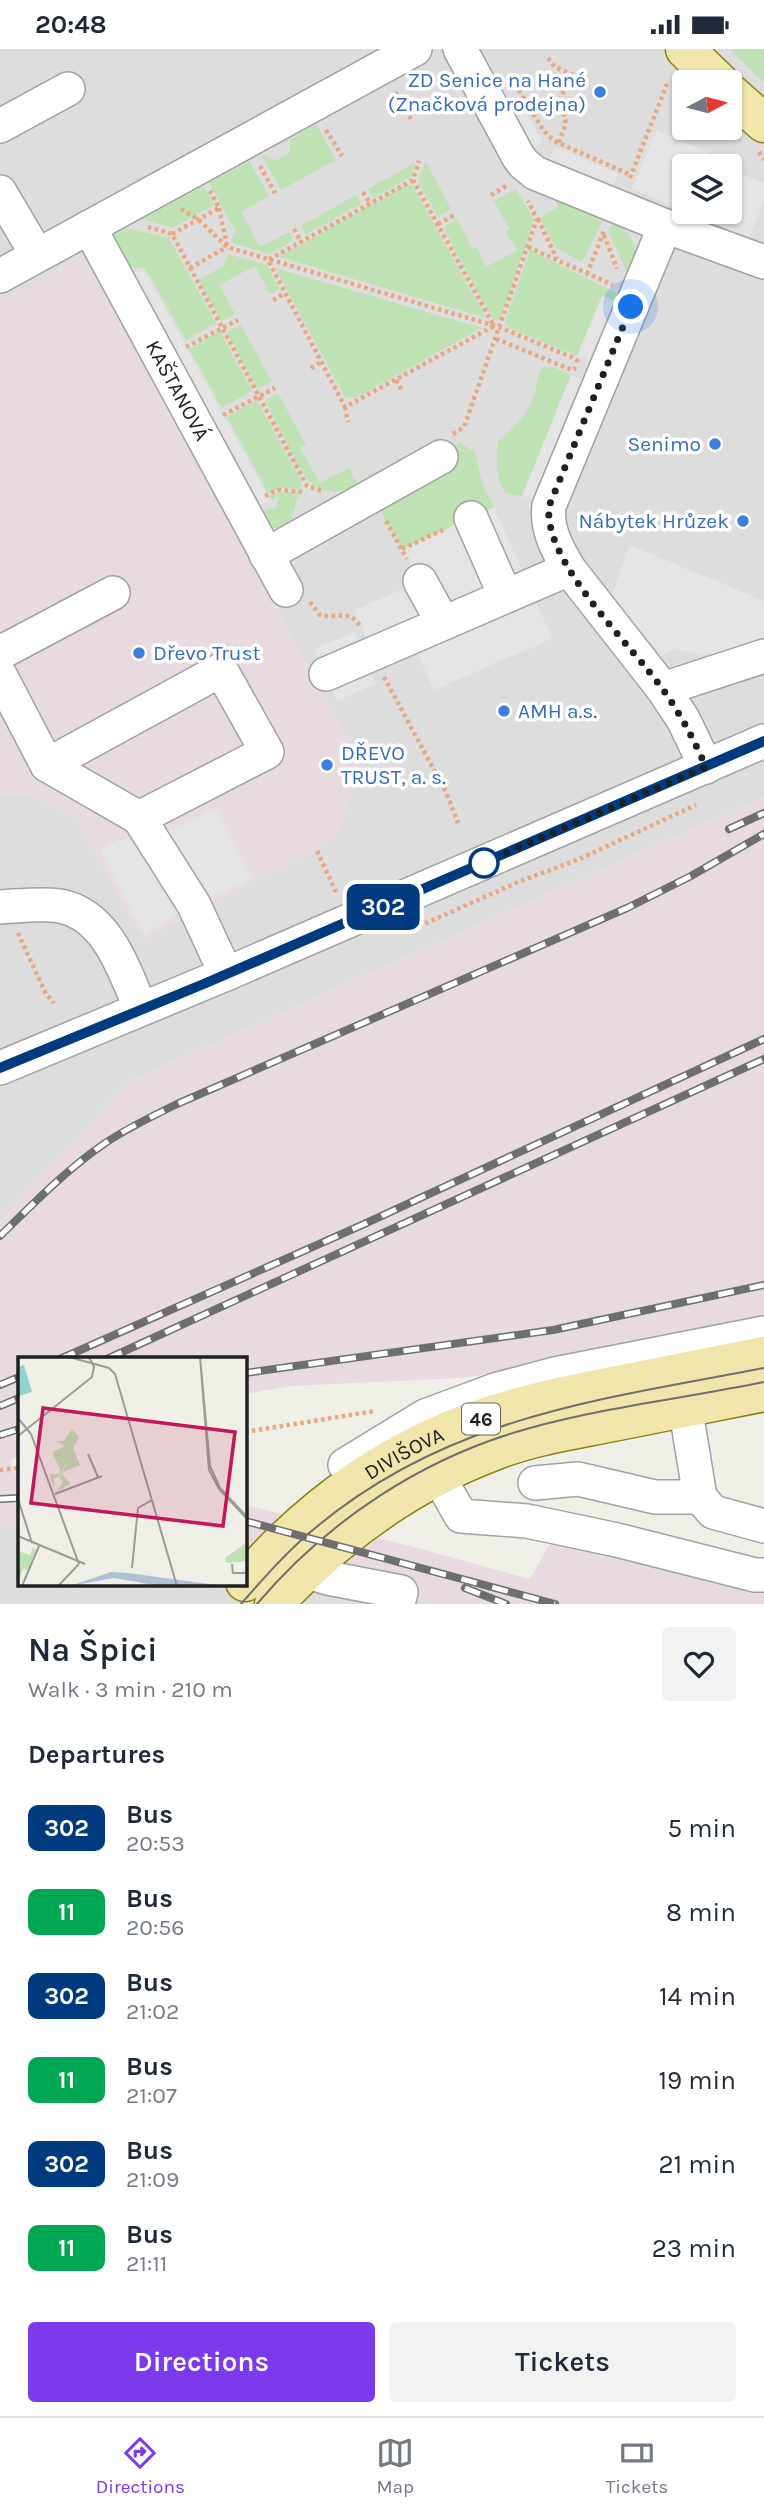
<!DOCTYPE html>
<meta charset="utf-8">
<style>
body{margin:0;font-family:Karla,sans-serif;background:#f2f2f3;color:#1f2937;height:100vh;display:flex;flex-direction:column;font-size:26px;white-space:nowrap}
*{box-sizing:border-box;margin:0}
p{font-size:23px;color:#747a83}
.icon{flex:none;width:38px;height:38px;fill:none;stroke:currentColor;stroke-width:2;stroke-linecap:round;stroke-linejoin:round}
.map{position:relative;height:1555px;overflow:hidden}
.panel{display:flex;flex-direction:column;background:#fff;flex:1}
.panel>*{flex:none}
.badge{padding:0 14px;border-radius:10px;font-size:24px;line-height:46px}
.needle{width:46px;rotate:83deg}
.buttons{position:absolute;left:672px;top:21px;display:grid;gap:14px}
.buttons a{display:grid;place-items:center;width:70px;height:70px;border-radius:7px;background:#fff;box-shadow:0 2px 5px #0004;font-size:35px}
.you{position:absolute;width:35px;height:35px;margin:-18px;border:5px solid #fff;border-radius:50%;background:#1a73e8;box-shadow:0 0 0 10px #1a73e833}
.map>.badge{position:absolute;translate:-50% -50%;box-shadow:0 0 0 4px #fff}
h2{padding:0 28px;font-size:26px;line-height:63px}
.round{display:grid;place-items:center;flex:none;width:74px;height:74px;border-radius:7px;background:#f2f2f3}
.head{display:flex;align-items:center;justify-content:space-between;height:119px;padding:0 28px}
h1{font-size:33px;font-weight:600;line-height:52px}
.primary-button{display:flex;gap:14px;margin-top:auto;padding:14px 28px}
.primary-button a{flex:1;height:80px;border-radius:7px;background:#7c3aed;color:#fff;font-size:28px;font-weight:600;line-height:80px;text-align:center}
.primary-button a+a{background:#f2f2f3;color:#1f2937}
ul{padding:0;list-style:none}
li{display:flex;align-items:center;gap:21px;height:84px;padding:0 28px}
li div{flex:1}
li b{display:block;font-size:26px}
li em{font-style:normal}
li .badge{min-width:77px;font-weight:700;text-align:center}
.status{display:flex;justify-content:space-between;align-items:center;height:49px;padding:0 35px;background:#fff;direction:ltr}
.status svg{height:19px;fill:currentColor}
.tab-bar{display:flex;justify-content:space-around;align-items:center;height:98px;border-top:2px solid #e0e1e3;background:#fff;font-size:19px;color:#747a83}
.tab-bar a{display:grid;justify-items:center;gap:4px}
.tab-bar .active{color:#7c3aed}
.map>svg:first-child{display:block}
.residential{fill:#dedddd;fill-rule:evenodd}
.industrial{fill:#e7dae1}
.grass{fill:#bee2b4}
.parking{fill:#e4e4e4}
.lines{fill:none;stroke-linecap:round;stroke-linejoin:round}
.minor-casing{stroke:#a1a1a1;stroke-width:36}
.major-casing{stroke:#888213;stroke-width:41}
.path{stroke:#e8a77f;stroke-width:4.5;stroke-dasharray:3.5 3.5;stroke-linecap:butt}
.minor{stroke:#fff;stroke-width:33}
.major{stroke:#f0e6ab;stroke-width:38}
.tram{stroke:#6e6e6e;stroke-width:2}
.rail-casing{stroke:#6e6e6e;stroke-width:8}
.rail{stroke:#fff;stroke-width:5;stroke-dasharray:16;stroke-linecap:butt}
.line-casing{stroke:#fff;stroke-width:16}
.line{stroke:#003b80;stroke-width:10}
.walk{stroke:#202020;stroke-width:7;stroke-dasharray:0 12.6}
.shop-dot{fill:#3f7fe0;stroke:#fff;stroke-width:2.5}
.stop-dot{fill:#fff;stroke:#003b80;stroke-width:3.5}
.labels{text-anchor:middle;stroke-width:7;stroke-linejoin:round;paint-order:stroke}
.shield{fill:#fff;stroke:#636363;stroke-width:2}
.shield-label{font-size:19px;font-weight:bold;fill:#202020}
.shop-label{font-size:21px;fill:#366cbe;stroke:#fff;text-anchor:end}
.street-label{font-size:21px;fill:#202020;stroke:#fff}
.inset-road{fill:none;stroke:#9c9c97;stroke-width:2}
.view{fill:#c2185b;fill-opacity:0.15;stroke:#c2185b;stroke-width:3.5}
.inset-edge{fill:none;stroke:#202020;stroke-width:3.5}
</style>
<div class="status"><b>20:48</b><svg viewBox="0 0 49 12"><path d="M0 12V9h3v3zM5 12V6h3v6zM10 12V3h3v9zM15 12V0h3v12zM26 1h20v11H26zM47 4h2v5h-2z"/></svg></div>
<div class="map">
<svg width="764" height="1555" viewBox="0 0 764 1555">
<rect width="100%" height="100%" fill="#efefe7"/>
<g class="residential">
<path d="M0,0H764V748L132,1031L0,1170ZM684,33H730V79H684ZM684,117H730V163H684Z"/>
<path d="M18,1476L19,1536L372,1533L428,1555H0V1478Z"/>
</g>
<g class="industrial">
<path d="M84,205L363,718L336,789L143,891L77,772L40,749L0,746V251Z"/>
<path d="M764,748V1277L626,1307L461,1329L291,1337L245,1345V1310H19V1407L11,1411L14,1424H19V1476L0,1478V1170L132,1031Z"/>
<path d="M245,1456L414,1498L530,1530L555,1486L764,1543V1555H428L372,1533L245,1506Z"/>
</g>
<g class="grass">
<path d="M730,0H764V34Z"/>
<path d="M316,75L336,111L281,141L262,107L265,106L269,110L278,111L290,103V91Z"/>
<path d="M249,112L269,147L241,163L260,198L289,183L293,192L270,205L231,194L235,181L209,134Z"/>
<path d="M426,113L451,160L438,168L417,132Z"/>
<path d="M415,114L412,127L373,149L368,140Z"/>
<path d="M408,135L413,137L486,269L279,208Z"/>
<path d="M204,137L214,156L172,179L142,170Z"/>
<path d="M516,140L534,171L500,270L493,271L443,178L457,170L473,200L477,198L486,218L517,201L506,183L509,180L494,152Z"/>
<path d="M551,144L605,167L582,213L556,199L540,169L558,158Z"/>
<path d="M356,146L361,155L305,186L301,177Z"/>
<path d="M614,172C642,192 637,207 633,238L609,183Z"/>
<path d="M126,179L169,189L216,274L186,291L145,219L122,217L111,187Z"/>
<path d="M530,201L626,249L624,256L602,248L577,307L509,279L505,272Z"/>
<path d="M228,205L267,216L280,240L270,245L255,217L219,236L235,265L221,272L199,231L223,217Z"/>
<path d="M275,219L482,279L355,349L345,348Z"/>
<path d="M241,276L272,333L257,339L227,283Z"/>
<path d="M220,282L252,342L222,359L189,300Z"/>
<path d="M553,318L571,326L522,447L506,445C495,427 496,413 498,392C512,381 528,366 534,347C537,337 536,329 542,319Z"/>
<path d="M278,344L306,396L300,399L320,434L349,419L358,436C342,444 326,445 311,434C301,426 273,366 265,351Z"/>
<path d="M257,351L302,434L300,440L280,439L268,444L227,368Z"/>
<path d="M459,392L475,404L483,436L494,458L402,500L379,459L448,421Z"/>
<path d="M281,443L299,444L288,482L268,481L260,464L276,458L279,447L271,451L269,447Z"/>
</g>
<g class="parking">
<path d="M521,53L543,93L518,107L496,66Z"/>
<path d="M656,81L709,104L703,117H684V162L632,140Z"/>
<path d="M555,98L618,125L607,153L543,127Z"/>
<path d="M730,121L764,134V152L749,189L695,167L696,163H730Z"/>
<path d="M143,219L270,451L255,460L263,474L272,479H281L299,503L293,521L305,543L276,560L102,239Z"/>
<path d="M602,247L631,258L606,318L577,307Z"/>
<path d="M571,326L598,338L549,457L522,447Z"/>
<path d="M494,458L552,589L532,600L530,599L434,641L411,588L372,605L355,561L420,532L402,500Z"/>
<path d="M630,496L764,552V591L712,607L672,600L662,607L611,547Z"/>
<path d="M354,583L376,635L337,652L315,600Z"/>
<path d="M216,758L253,830L194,856L144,886L101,801L118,791H152Z"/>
</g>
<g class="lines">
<defs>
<g id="minor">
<path d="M460,0L518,107L523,114L535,124L665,177L764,213"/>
<path d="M0,77L68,40"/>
<path d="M0,143L37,206"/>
<path d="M665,177L549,457C546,480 557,500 569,520L663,640L764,607"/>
<path id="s1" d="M89,178L286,541"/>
<path d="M0,227L415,0"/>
<path d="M471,469L505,546"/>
<path d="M266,506L441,408"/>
<path d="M420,532L443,574"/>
<path d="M0,604L113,544"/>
<path d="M326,625L569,520"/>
<path d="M0,626L47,716L221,621L267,703L139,769L194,856L226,925"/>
<path d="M663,640L683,670L706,718"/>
<path d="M47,716L139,769"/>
<path d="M0,858C19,857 41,854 60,857C108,866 124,922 141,960"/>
<path d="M0,1019L226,925L764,692"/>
<path d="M681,1332L700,1448L713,1463L764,1477"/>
<path d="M425,1404L461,1467L527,1472L617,1491L755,1526H764"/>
<path d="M345,1416L425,1367L495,1341L555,1325L764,1284"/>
<path d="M535,1434L578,1430L655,1448H700"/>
<path d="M286,1517L328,1529L401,1543L398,1555"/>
</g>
<g id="major">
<path d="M685,0L719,33"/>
<path d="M730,44L764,74"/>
<path id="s2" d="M245,1533C299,1470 363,1420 439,1386C497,1360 561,1347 623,1335C670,1326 717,1316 764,1307"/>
<path d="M274,1555C335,1488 409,1434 494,1402C532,1387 573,1381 613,1373C663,1363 714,1353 764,1343"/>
</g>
</defs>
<use href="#minor" class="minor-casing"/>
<use href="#major" class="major-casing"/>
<g class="path">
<path d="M548,9L555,18L573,26"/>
<path d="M515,35L543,81L554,92L631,126"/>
<path d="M395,43L411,70"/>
<path d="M557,58L571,25"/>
<path d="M533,66L543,59L554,57L564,65L566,75L558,95"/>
<path d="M326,81L342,107"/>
<path d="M759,103L764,111"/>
<path d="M260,117L275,144"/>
<path d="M630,129L667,35"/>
<path d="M413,131L268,211L345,358L494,277L413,131L419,112"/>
<path d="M363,143L370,155"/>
<path d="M491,146L508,136"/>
<path d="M219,159L227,197"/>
<path d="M181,160L198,170L227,198L499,278L576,310L579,315"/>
<path d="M538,170L557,210"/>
<path d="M438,175L455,166"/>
<path d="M148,178L172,185L307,437L323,442"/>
<path d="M294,180L301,193"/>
<path d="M172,185L219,159L210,142"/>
<path d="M604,186L617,220"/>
<path d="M528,198L613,236"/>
<path d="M190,219L227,198"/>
<path d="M587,225L604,182"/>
<path d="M273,251L285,244"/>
<path d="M496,290L572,321L576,319"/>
<path d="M186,298L238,271"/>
<path d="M311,319L321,313"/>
<path d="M396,331L403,343"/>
<path d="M345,358L348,373"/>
<path d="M223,366L275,339"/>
<path d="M453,385L464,378L537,170L528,152"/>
<path d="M265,447L277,441L305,443"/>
<path d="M386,472L407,510"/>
<path d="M402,500L445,480"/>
<path d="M310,553L320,566C337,570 351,559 361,579"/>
<path d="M384,628L446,743L458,774"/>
<path d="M317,802L336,843"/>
<path d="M406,883L518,833L577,811L696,756"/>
<path d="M18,884L46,945L54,954"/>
<path d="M245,1383L375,1362"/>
<path d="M0,1421L19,1419"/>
</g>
<use href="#minor" class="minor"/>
<use href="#major" class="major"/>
<g class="tram">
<path d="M241,1555C262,1531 283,1507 307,1486C441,1369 596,1351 764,1319"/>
<path d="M257,1555C328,1471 424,1408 530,1379C606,1358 686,1349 764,1333"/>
</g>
<defs>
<g id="rail">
<path d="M729,780L764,764"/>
<path d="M0,1187C32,1156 64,1123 101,1097C125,1080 151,1068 177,1055L627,859L691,827L764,785"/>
<path d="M60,1310L362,1176L764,990"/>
<path d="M107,1310L764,1010"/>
<path d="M245,1324L553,1281L764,1236"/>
<path d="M0,1336L19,1328"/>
<path d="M0,1357L19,1349"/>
<path d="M0,1386L19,1380"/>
<path d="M0,1450L19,1449"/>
<path d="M245,1472L555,1555"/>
<path d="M465,1539L506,1555"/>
</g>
</defs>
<use href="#rail" class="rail-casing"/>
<use href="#rail" class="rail"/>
</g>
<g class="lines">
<defs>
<path id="line" d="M0,1019L206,934L764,692"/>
</defs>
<use href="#line" class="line-casing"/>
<use href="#line" class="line"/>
<path class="walk" d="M484,814L478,816L706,718C694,691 681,666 664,642C631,595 543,514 549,457L631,258"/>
</g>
<g class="shop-dot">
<circle cx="600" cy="43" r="7"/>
<circle cx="715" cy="395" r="7"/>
<circle cx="743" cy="472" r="7"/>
<circle cx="139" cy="604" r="7"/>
<circle cx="504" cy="662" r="7"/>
<circle cx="327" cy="716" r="7"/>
</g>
<circle class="stop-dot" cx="484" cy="814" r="14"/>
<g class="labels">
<rect class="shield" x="462" y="1354.5" width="38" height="31" rx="5"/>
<g class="shield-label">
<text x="481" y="1377">46</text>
</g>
<g class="shop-label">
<text x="586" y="38">ZD Senice na Hané<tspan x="586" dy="24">(Značková prodejna)</tspan></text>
<text x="701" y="402">Senimo</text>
<text x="729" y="479">Nábytek Hrůzek</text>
<text x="153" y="611" text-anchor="start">Dřevo Trust</text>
<text x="518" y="669" text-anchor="start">AMH a.s.</text>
<text x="341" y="711" text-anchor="start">DŘEVO<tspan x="341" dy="24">TRUST, a. s.</tspan></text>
</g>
<g class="street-label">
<text dy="7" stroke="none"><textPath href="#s1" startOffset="186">KAŠTANOVÁ</textPath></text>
<text dy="7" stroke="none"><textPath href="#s2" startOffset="206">DIVIŠOVA</textPath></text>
</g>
</g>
<g transform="translate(18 1308)">
<rect width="229" height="229" fill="#efefe7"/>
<path d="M54,72L61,80L41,120L36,121V131L31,117H41L42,112L34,95L47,89L38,84H46ZM55,90L62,108L47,114L44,117L52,127L38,135L45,125L42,121ZM229,185V204L209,206L207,201ZM15,190L18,193L10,213L5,212L0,226V194L12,198Z" fill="#bee2b4"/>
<path d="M6,8L14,35L1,39L0,10Z" fill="#90d4cc"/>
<path d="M93,215L110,216L206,229H142L96,221L52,229Z" fill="#adc2d7"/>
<path class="inset-road" d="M51,0L91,11L97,17L159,229M182,0L191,113L201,132L230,163M182,0L192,109L202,131L230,161M0,61L13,77L61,207M0,79L74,20L76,10L71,0M70,97L80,120M37,137L84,119M0,142L14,186M0,179L67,207M214,207L215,216H230M114,211L120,151L134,143M4,229L21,189M40,229L61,207"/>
<path class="view" d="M25,51L217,75L205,169L13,146Z"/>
<rect width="229" height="229" class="inset-edge"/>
</g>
</svg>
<div class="buttons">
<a><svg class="needle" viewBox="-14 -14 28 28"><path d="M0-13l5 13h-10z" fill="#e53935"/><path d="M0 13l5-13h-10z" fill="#747a83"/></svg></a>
<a><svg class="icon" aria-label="layers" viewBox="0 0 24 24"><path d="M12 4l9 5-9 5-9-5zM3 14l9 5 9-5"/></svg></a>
</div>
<div class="you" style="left:631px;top:258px"></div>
<b class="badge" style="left:383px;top:858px;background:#003b80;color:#fff">302</b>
</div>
<section class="panel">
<div class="head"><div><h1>Na Špici</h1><p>Walk · 3 min · 210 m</p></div><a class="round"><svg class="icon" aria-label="heart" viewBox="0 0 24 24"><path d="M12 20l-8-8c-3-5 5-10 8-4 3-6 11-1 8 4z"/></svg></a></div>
<h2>Departures</h2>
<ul>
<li><span class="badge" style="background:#003b80;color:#fff">302</span><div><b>Bus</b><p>20:53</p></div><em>5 min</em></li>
<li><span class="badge" style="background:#00a651;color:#fff">11</span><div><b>Bus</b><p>20:56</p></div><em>8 min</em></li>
<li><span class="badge" style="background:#003b80;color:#fff">302</span><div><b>Bus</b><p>21:02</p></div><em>14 min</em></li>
<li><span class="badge" style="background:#00a651;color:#fff">11</span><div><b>Bus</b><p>21:07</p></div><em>19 min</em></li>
<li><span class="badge" style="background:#003b80;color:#fff">302</span><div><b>Bus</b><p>21:09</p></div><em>21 min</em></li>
<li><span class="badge" style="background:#00a651;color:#fff">11</span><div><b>Bus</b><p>21:11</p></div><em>23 min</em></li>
</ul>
<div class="primary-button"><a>Directions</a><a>Tickets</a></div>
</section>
<nav class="tab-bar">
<a class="active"><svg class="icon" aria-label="directions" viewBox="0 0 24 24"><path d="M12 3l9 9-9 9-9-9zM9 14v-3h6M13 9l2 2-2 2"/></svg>Directions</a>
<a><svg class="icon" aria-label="map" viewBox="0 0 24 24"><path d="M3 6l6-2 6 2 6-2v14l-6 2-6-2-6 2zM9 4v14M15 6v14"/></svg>Map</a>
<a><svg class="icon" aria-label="tickets" viewBox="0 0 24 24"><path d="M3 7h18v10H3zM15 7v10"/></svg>Tickets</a>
</nav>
